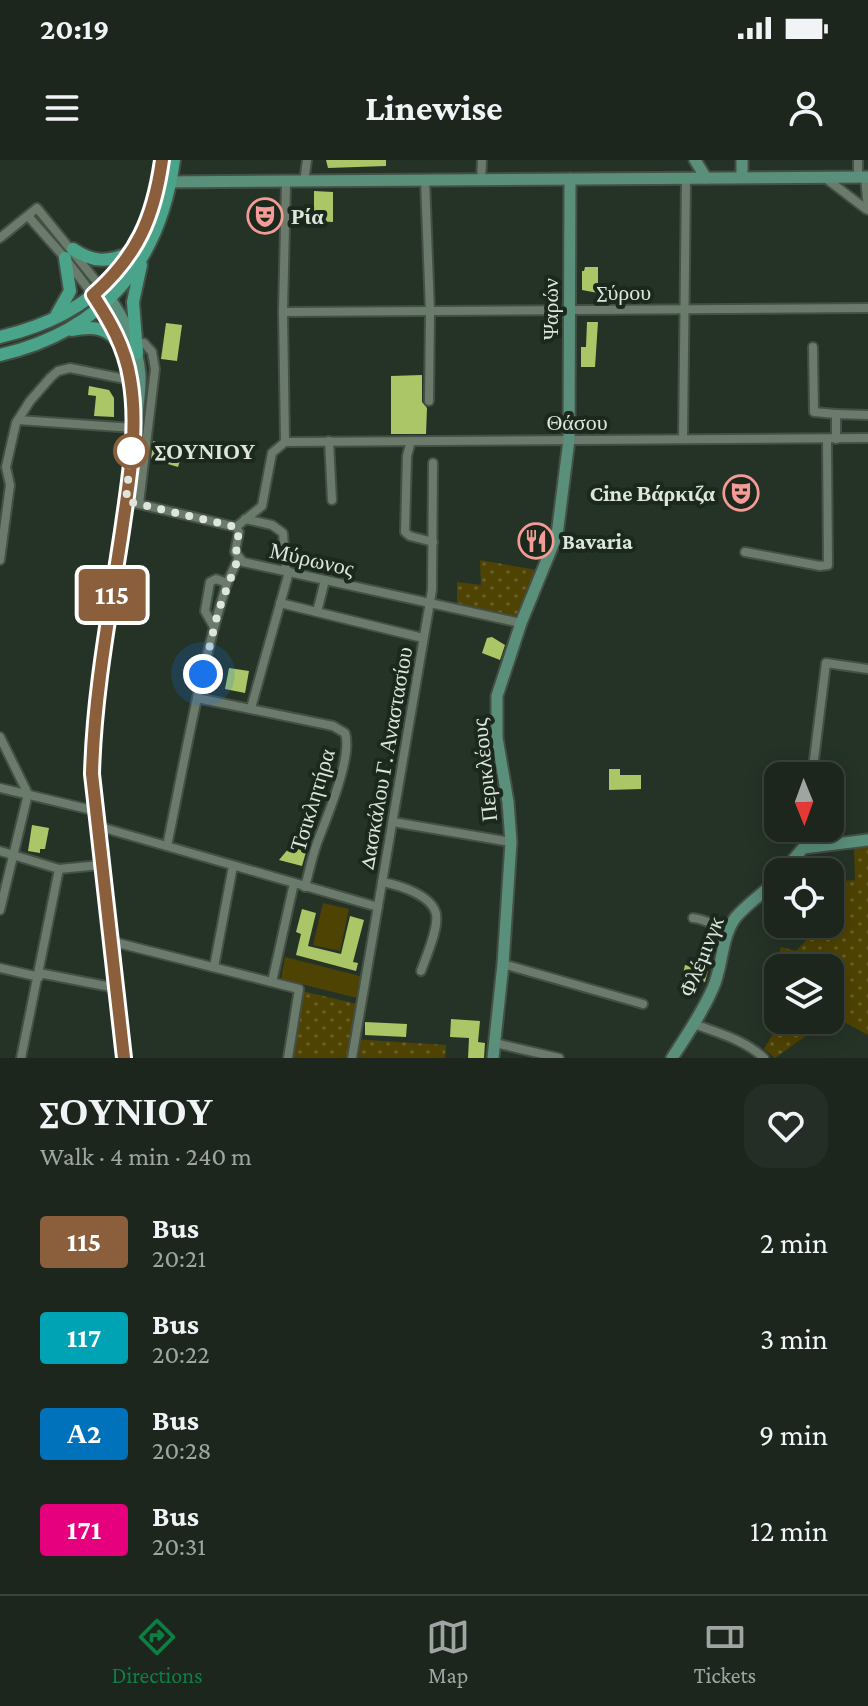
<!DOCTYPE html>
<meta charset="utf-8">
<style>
body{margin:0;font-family:"Crimson Pro",serif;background:#252e26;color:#f1f3f6;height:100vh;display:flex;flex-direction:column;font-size:30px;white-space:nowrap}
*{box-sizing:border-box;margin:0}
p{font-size:26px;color:#a0a5a4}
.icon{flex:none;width:44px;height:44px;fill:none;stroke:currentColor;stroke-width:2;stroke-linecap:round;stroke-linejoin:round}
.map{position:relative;height:898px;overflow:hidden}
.sheet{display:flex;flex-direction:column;background:#1c261d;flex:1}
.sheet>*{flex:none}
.badge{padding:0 16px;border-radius:6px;font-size:28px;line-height:52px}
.needle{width:52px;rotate:179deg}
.tools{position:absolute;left:764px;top:602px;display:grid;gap:16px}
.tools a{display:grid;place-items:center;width:80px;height:80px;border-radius:16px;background:#1c261d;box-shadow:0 4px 20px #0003,0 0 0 2px #3a433b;font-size:40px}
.you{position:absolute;width:40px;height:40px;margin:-20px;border:6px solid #fff;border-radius:50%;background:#1a73e8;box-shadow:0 0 0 12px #1a73e833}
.map>.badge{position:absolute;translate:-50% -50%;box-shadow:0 0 0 4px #fff}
.round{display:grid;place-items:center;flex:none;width:84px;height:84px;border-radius:24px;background:#252e26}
.headline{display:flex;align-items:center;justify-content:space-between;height:136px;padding:0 40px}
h1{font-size:38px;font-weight:700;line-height:60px}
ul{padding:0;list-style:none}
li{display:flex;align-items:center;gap:24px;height:96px;padding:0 40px}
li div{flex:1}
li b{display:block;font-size:30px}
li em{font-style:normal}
li .badge{min-width:88px;font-weight:700;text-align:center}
.status{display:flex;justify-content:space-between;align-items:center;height:56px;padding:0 40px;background:#1c261d;direction:ltr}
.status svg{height:22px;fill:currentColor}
header{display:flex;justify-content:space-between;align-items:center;height:104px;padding:0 40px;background:#1c261d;font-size:36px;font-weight:700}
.dock{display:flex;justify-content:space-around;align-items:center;height:112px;border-top:2px solid #3a433b;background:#1c261d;font-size:22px;color:#a0a5a4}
.dock a{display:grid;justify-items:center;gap:4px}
.dock .current{color:#0b8043}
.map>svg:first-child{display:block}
.grass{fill:url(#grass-dots)}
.green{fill:#4e4303}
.building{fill:#aac666}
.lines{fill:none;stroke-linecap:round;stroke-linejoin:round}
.street-casing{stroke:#444f45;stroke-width:12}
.secondary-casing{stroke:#444f45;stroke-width:15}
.primary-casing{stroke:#444f45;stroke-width:16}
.street{stroke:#6a7a6b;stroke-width:8}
.secondary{stroke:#5a8f7b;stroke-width:11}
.primary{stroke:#49a48a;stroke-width:12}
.line-casing{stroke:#fff;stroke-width:18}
.line{stroke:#8b5e3c;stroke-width:12}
.walk{stroke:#dde5dd;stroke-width:8;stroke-dasharray:0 14.4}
.stop-dot{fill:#fff;stroke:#8b5e3c;stroke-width:4}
.labels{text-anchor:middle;stroke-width:8;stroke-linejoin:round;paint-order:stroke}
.poi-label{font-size:22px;font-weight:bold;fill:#dde5dd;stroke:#1b291d;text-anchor:start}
.street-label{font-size:22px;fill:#dde5dd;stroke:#1b291d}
.stop-label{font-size:22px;font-weight:bold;fill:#dde5dd;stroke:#1b291d;text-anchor:start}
</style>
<div class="status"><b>20:19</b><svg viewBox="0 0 49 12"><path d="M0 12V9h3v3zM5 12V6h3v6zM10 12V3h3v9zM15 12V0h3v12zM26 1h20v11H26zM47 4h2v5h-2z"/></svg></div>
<header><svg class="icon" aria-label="menu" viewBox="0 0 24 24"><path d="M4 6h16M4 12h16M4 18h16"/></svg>Linewise<svg class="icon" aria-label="person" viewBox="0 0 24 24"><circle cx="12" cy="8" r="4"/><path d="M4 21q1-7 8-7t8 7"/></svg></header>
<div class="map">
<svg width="868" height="898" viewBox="0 0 868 898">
<defs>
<pattern id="grass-dots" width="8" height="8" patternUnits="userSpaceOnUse" patternTransform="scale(2)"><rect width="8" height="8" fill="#4e4303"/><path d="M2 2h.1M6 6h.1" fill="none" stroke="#675e27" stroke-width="1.8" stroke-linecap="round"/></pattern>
</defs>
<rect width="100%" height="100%" fill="#253327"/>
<g class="grass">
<path d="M480,400L537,410L517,464L457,449V422L481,425Z"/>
<path d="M868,685V875L833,856L830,858V808H796L776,804L781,787L796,791C804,784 812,775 811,764H830V722L855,720L854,688Z"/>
<path d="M302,831L357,844L352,879L446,885L445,898H292Z"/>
<path d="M781,860H828L775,898L764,889Z"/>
</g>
<g class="green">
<path d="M323,743L349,749L340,791L313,785Z"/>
<path d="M285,797L360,816L357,838L281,819Z"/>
</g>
<g class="building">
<path d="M326,0H386V6L328,8Z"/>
<path d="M314,31L333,32V62L314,61Z"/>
<path d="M585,107H598V133L582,130V111H584Z"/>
<path d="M587,162H598L595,207H581V187H586Z"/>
<path d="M166,163L182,165L177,201L161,199Z"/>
<path d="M422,215V242L427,248L426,274H391V216Z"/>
<path d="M89,226L109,230L114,238V257L94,256L96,236L88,235Z"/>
<path d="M153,281L183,291L178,307L151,299Z"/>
<path d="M492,477L505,485L500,500L482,493L487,478Z"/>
<path d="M229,508L249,511L245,533L225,529Z"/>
<path d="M609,609H620V615H641V629L609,630Z"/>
<path d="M32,665L49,668L45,689H40V693L28,691Z"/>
<path d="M299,683L308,685L302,706L279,700L289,688L298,689Z"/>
<path d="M302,749L316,753L308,786L341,794L350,756L364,760L353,802L358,803L356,811L296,795L301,774L296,772Z"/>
<path d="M685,805L708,810L705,822L694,819L693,824L681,822Z"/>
<path d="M451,859L480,861L478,882L485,883L484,898H468L469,878L450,877Z"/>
<path d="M365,862L407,864L406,877L365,875Z"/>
</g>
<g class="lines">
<defs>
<g id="street">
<path d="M824,17L866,49"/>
<path d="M858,17V0"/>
<path d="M865,17L868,50"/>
<path d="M425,20L430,151L429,241"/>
<path d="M481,20L482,0"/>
<path d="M304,22L307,0"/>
<path d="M28,56L65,98L93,135"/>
<path d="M0,78L37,48L101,127"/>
<path d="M283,152L868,148"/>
<path d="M813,187L814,252L836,254"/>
<path d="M18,260L134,268"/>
<path d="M683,279L686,18"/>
<path d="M836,279V254L868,255"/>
<path d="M329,281L332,340"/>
<path d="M411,281L407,296L405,372L410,376L433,382"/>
<path d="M285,282L868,278"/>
<path d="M285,282L283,152L286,22"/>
<path d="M126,341L236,367L239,372L235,392L243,402L521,463"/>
<path d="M139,344L155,209L152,192L144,183"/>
<path d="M245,359L272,365L283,373L286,411"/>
<path d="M236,367L262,346L272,293L285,282"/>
<path d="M745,392L820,406L828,405L827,279"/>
<path d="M0,400L10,325L6,307L16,263L30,241L51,217L58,211L70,208L130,220"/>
<path d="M227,423L238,399"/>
<path d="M280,443L423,478"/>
<path d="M317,452L325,420"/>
<path d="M197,538L333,566L345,573C353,597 326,659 317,683C312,697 309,712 305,727"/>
<path d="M251,548L289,412"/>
<path d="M0,577L28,634L0,750"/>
<path d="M812,616L826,503L868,509"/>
<path d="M0,628L96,651"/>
<path d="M393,662L511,682"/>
<path d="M97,666L378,747"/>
<path d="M167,686C185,598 200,509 227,423L216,419L210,422L205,451L214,467"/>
<path d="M803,688L806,668"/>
<path d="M0,691L59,709L101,705"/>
<path d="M382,722C399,725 432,735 436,754C439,768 426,797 421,811"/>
<path d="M693,758C706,759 716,767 729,770"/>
<path d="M110,781L299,829L288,898"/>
<path d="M503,804L643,844"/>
<path d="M214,807L233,706"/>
<path d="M0,808L39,817"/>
<path d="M39,813L116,828"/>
<path d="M272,822L294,723"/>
<path d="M694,864C718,873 745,880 764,898"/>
<path d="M495,883L559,898"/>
<path d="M21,898L59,709"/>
<path d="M352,898L432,430L433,303"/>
</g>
<g id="secondary">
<path d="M695,0L706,18"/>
<path d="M742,0V17"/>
<path d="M161,22L868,17"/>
<path d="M105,132C123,156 138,185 140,215C141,243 133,272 130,300C119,405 94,509 92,614L124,898"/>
<path d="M93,135C116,168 132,203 132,244"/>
<path d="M783,712L803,688L868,680"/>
<path d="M493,898L503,804L511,682L508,642L497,578V536L521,463L557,375L569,280L570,19"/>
<path d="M672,898C687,875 702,853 713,828C723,806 721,776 736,757C748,743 765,732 778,719"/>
</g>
<g id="primary">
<path d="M73,89C93,103 108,102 130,93"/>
<path d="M57,154L70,131L65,98"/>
<path d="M72,170C94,165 110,168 122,187"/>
<path d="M0,177C97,154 149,98 162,0"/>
<path d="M137,193L133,142L141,105"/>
<path d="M0,195C103,171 160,103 174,0"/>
</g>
</defs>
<use href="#street" class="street-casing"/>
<use href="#secondary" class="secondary-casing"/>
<use href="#primary" class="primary-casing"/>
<use href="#street" class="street"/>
<use href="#secondary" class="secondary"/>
<use href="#primary" class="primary"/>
</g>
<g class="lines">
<defs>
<path id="line" d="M124,898L92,614C94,533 110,451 122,371C129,321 139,268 130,218C125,187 110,161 93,135C137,96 154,58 162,0"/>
</defs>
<use href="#line" class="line-casing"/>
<use href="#line" class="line"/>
<path class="walk" d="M131,291L126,341L236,367C242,378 233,388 238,399L218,452L203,514"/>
</g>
<defs>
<symbol id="theatre-ring" viewBox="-11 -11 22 22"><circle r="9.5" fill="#1b291d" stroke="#f59b97" stroke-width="1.5"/><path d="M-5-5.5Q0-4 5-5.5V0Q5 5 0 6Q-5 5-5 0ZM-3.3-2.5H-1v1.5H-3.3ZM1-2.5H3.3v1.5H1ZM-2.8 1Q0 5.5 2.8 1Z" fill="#f59b97"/></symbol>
<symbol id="restaurant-ring" viewBox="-11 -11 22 22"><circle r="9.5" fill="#1b291d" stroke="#f59b97" stroke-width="1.5"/><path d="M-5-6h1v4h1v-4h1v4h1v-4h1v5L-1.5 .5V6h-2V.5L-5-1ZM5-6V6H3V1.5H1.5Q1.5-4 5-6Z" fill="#f59b97"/></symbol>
</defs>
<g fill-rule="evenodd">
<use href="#theatre-ring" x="245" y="36" width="40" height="40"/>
<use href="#theatre-ring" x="721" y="313" width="40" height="40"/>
<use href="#restaurant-ring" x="516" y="361" width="40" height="40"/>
</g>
<circle class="stop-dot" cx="131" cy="291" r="16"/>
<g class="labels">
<g class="poi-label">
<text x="291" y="64">Ρία</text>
<text x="715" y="341" text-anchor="end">Cine Βάρκιζα</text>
<text x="562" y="389">Bavaria</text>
</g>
<g class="street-label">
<text x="624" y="140">Σύρου</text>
<text transform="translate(550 149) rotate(-90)" y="8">Ψαρών</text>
<text x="577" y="270">Θάσου</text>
<text transform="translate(312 399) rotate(13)" y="8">Μύρωνος</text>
<text transform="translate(385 598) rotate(-80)" y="8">Δασκάλου Γ. Αναστασίου</text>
<text transform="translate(484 610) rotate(-96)" y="8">Περικλέους</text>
<text transform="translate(312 640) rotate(-73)" y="8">Τσικλητήρα</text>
<text transform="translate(701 796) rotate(-68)" y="8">Φλέμινγκ</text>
</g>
<g class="stop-label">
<text x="155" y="299">ΣΟΥΝΙΟΥ</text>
</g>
</g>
</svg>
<div class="tools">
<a><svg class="needle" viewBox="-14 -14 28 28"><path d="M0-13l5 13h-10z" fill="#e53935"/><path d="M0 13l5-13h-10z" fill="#a0a5a4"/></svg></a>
<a><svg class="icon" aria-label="locate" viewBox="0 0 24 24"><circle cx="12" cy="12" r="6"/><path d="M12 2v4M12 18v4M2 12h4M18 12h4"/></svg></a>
<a><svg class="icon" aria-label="layers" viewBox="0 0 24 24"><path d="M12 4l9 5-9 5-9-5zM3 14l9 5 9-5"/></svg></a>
</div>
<div class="you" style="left:203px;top:514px"></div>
<b class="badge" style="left:112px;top:435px;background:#8b5e3c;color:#fff">115</b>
</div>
<section class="sheet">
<div class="headline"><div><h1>ΣΟΥΝΙΟΥ</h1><p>Walk · 4 min · 240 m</p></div><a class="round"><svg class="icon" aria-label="heart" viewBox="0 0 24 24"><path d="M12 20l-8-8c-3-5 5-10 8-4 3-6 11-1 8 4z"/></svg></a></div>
<ul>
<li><span class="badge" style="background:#8b5e3c;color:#fff">115</span><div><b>Bus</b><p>20:21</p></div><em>2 min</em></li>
<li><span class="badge" style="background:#00a3b4;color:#fff">117</span><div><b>Bus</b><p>20:22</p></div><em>3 min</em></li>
<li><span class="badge" style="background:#0072bc;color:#fff">Α2</span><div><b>Bus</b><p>20:28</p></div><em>9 min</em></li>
<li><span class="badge" style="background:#e6007e;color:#fff">171</span><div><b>Bus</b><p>20:31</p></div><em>12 min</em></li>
</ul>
</section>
<nav class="dock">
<a class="current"><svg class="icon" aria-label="directions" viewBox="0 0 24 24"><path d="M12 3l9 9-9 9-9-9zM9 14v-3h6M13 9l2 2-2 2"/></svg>Directions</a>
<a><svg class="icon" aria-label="map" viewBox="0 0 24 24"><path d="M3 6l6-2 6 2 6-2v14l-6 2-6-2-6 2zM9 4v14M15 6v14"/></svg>Map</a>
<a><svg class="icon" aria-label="tickets" viewBox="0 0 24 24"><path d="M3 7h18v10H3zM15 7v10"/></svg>Tickets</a>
</nav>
